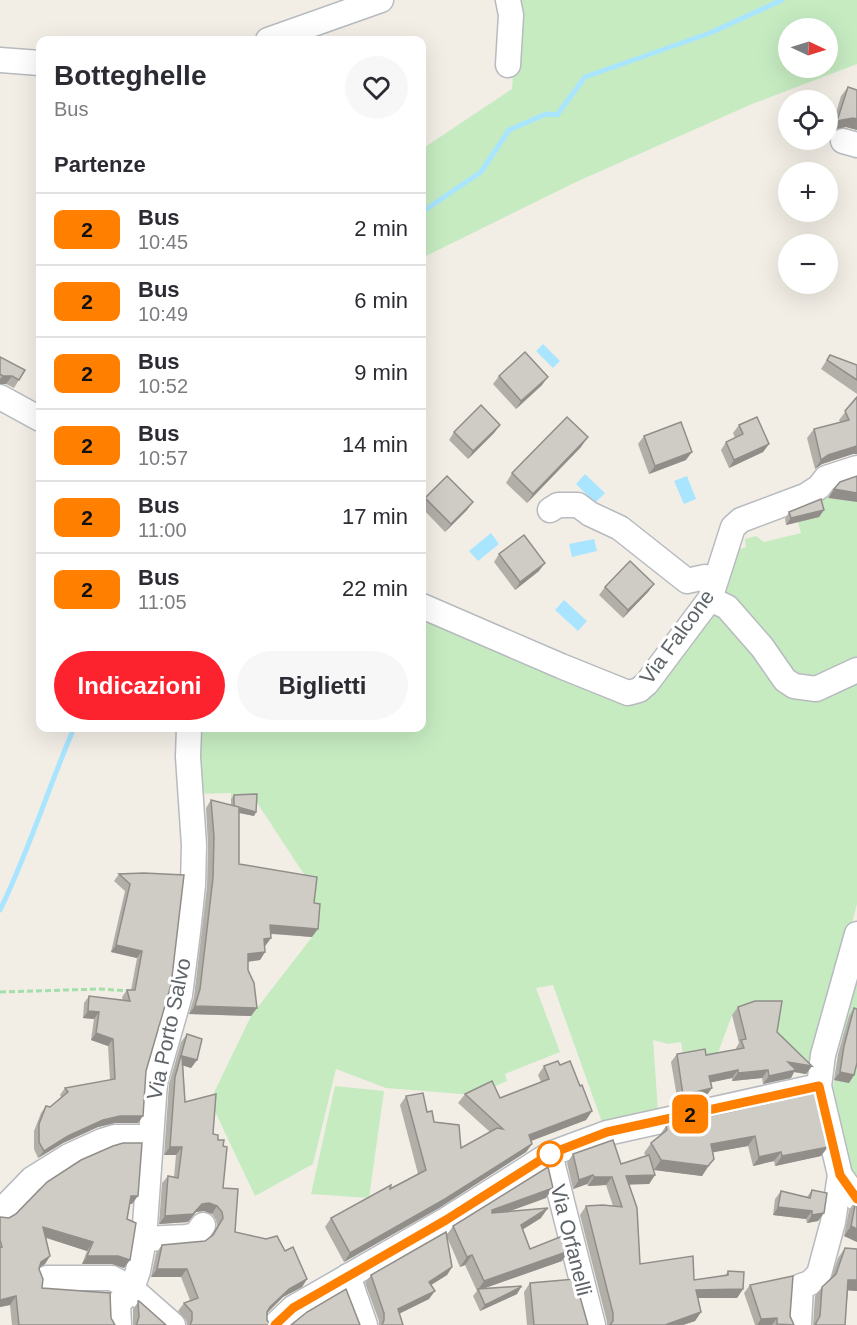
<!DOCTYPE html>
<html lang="it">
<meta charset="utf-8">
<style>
body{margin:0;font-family:Arial,sans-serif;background:#f7f7f7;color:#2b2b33;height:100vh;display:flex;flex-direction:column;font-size:22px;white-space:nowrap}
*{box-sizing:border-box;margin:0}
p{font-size:20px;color:#7c7c81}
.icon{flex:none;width:33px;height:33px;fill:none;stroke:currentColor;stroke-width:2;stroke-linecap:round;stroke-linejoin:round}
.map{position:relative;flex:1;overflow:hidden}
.panel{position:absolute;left:36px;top:36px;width:390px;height:696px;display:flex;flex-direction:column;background:#fff;border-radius:12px;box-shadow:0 6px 24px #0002}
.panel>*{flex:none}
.badge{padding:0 12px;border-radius:9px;font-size:21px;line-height:39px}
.needle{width:39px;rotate:94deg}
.buttons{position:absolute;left:778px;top:18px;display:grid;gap:12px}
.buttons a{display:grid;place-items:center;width:60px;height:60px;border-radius:50%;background:#fff;box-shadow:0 6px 24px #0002;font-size:30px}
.map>.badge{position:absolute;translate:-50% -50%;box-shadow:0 0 0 3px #fff}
h2{padding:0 18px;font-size:22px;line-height:54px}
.round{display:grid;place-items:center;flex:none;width:63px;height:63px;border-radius:32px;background:#f7f7f7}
.headline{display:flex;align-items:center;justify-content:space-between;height:102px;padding:0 18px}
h1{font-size:28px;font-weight:600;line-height:45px}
.cta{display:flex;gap:12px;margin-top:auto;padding:12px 18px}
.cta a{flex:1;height:69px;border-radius:36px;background:#fc222e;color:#fff;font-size:24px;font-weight:600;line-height:69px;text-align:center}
.cta a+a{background:#f7f7f7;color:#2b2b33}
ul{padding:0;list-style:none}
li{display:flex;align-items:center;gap:18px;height:72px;padding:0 18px;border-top:2px solid #e1e1e2}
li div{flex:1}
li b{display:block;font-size:22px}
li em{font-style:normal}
li .badge{min-width:66px;font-weight:700;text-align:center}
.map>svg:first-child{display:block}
.green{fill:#c6ebc1;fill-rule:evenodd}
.water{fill:#a9e5ff}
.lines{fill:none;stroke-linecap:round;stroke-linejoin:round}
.stream{stroke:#a9e5ff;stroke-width:5}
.minor-casing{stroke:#b7babe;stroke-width:27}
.path{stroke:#a2dfaa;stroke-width:3;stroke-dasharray:6 3;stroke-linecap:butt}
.minor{stroke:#fff;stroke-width:24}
.wall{fill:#b2afa9}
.shaded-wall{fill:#918e8a}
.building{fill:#cfcbc5;stroke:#918e8a;stroke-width:1.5}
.line-casing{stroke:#fff;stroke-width:14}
.line{stroke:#ff8000;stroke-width:9}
.stop-dot{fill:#fff;stroke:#ff8000;stroke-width:3}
.labels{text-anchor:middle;stroke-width:6;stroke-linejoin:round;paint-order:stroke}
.street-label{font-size:21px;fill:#5e6468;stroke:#fff}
</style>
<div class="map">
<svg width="857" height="1325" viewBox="0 0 857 1325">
<rect width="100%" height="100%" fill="#f2eee6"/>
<g class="green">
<path d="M518,0H857V64L752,104L576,182L422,258V149L512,89ZM789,28H828V68H789Z"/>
<path d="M817,496L857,502V662L818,682L793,675L725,595V581L736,532L741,549L746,547L745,539L756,536L764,542L801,533L798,522Z"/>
<path d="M714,610L721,611L779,684L857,678V904L819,1048L805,1073L749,1009L732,1015L715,1061L684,1060L681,1042L668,1044L653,1040L658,1111L603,1125L553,985L536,988L560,1052L505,1074L507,1081L474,1095L386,1088L336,1069L313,1164L255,1196L210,1101L251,1016L312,937L315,912L311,885L254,798L231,799V793L196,794L195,728H422V613L629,700Z"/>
<path d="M857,973V1180L847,1163L832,1093L846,1016Z"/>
<path d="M335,1086L384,1091L369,1198L311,1194Z"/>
</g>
<g class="water">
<path d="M543,344L560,361L553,368L536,351Z"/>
<path d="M585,474L605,493L595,503L576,484Z"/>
<path d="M687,476L696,499L684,504L674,481Z"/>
<path d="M491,533L499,544L478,561L469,551Z"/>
<path d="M594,539L597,551L572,557L569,544Z"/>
<path d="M564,600L587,621L578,631L555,610Z"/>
</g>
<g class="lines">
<g class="stream">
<path d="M422,212L481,172L509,130L546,114L557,115L585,77L710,33L782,0"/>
<path d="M0,910C29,851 48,788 74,728"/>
</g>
<defs>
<g id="minor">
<path d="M508,0L511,15L508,65"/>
<path d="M268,40L381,0"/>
<path d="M0,60L40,63"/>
<path d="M843,141L857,145"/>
<path d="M0,397L40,419"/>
<path d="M550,510L558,505H578L590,514L620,528L687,581L705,577"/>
<path d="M710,599L727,607L762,647L785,680L794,686L816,689L857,670"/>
<path d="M422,606L561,666L628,693L639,690L647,683L710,599L733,527L741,520L805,496L819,487L826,478L857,468"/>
<path d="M857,934L823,1055L819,1086L840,1175L857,1199"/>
<path d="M550,1154L593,1325"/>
<path d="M0,1212L32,1179L69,1156L102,1141L115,1137H150"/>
<path d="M144,1239L186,1237L196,1235L203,1225"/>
<path d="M348,1276L365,1325"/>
<path d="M47,1278H112L132,1289L173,1325"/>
<path d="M119,1325L118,1304L132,1289L138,1271L144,1239L155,1082L180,995L188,932L193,885L194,845L188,757L189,728"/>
<path d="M275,1325L293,1308L446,1220L550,1154L607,1133L819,1086"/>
<path d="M799,1325L801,1286L810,1283L819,1274L833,1222L840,1175"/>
</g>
</defs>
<use href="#minor" class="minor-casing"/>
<path class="path" d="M0,992L100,989L130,991"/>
<use href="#minor" class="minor"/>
</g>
<g class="wall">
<path d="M848,87L857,90V130L846,127L831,130L841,96Z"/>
<path d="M830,355L857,365V394L821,369Z"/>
<path d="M0,357L19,380L14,388L6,384H0Z"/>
<path d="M499,376L542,385L516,409L493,384Z"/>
<path d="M857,397L853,454L822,464L815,469L807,438L814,429L840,422L839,420Z"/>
<path d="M500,425L494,433L468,459L449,440L454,432Z"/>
<path d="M739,425L769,444L763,452L729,468L721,450L726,442L735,438L733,433Z"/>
<path d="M644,436L686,460L649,474L638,444Z"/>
<path d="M581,447L527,503L506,483L512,473Z"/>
<path d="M425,498L467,510L445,532L422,508V502Z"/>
<path d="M824,510L819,517L786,525L785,519L789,512Z"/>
<path d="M499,554L539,571L515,590L494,562Z"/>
<path d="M654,584L648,592L623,618L599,595L605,587Z"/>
<path d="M234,795L256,812L254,816L239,813V864L314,903L312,937L271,934V938L265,946V952L260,960L248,962V970L257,1008L251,1016L189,1014L194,997L207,886L208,845L206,808L211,800L231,805V799Z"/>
<path d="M144,873L146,1071L138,1123H115L98,1127L63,1143L38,1158L34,1149V1131L41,1113L46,1106L50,1107L61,1097L60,1095L65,1088L110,1080L108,1046L91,1040L94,1019L83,1018L84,1003L89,996L123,1000L122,997L127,990H131L137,958L111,952L125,891L114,881L119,874Z"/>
<path d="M738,1007L777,1032L812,1066L806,1074L794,1072L791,1078L763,1084L762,1078L732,1081V1078L711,1082L712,1088L706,1096L678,1103L671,1062L677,1054L706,1055L736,1050V1048L739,1043L732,1015Z"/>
<path d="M854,1008V1075L849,1083L834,1080L838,1054L849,1016Z"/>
<path d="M187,1034L197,1060L191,1068L183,1065L185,1102L218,1140L223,1188L235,1232L285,1251L307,1279L302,1287L283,1297L267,1313V1320L270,1325H187L186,1320L178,1311L184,1303L190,1300L181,1277H151L156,1253L162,1245L205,1241L211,1237L217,1226L216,1220L212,1214L204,1211L196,1212L188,1222L159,1224L162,1183L168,1176L174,1177L176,1155H164L169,1084L181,1042Z"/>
<path d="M560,1065L580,1086L592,1111L586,1120L531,1141L532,1144L526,1152L439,1208L344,1262L325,1227L331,1218L418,1174L400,1105L406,1096L461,1148L490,1132L458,1103L465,1094L500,1098L541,1082L538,1075L544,1066Z"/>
<path d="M815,1093L821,1156L775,1166L774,1161L753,1166L748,1146L713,1152L714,1159L702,1176L654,1170L652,1166L655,1175L649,1184H629L640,1264L694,1280L725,1276L728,1271L743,1289L737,1298H698L701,1312L695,1321L683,1325H607V1322L580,1215L586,1206H613L606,1185L588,1186L587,1184L573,1189L567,1163L573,1154L621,1164L646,1156L644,1153L651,1143L659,1136L666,1126Z"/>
<path d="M47,1182L132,1204H130L127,1219L124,1268L112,1264H82L87,1251L46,1238L50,1256L45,1264L39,1268V1269L42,1288L111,1318L115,1325H12L10,1305L0,1307V1217L9,1218L16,1214Z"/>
<path d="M812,1190L824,1213L818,1221L807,1223L806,1219L773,1215L775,1199L781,1191L807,1197Z"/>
<path d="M546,1198L508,1212L541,1218L523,1229L530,1249L562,1261L481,1289L521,1287L517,1294L480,1311L473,1296L477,1291L465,1265L460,1267L447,1237L452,1267L447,1275L431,1285L429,1299L399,1314L403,1325H379V1321L365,1283L371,1275L446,1236L453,1226Z"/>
<path d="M856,1200L857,1242L844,1236L849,1210Z"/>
<path d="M845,1248L857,1291L848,1290L845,1325H813L815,1296L822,1287L831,1278L838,1258Z"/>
<path d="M530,1283L588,1325H527L524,1292Z"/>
<path d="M750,1285L790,1316L794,1325H755L744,1293Z"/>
<path d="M139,1301L166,1325H133V1309Z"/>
</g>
<g class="shaded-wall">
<path d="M853,118L857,119V130L846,127L831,130L837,121Z"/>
<path d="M3,376H12L6,384H0V379Z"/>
<path d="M548,377L542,385L516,409L521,401Z"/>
<path d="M500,425L494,433L468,459L473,451Z"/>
<path d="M588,437L581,447L527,503L533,494Z"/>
<path d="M769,444L763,452L729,468L734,460Z"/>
<path d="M857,446V454H853L822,464L815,469L821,460L828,455Z"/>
<path d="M692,452L686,460L649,474L655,466Z"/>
<path d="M834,489L857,493V502L828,498Z"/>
<path d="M473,502L467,510L445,532L451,524Z"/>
<path d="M824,510L819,517L786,525L791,518Z"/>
<path d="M545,563L539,571L515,590L520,582Z"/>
<path d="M654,584L648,592L623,618L628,610Z"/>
<path d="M234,807L256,812L254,816L231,811Z"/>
<path d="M270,925L318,929L312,937L265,933Z"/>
<path d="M271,938L265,946L259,947L264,939Z"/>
<path d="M116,945L142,951L137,958L111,952Z"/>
<path d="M265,952L260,960L243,962L248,954Z"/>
<path d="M195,1006L257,1008L251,1016L189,1014Z"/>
<path d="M88,1011L99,1012L94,1019L83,1018Z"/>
<path d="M96,1033L113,1039L108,1046L91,1040Z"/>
<path d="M182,1056L197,1060L191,1068L178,1064Z"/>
<path d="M788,1062L812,1066L806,1074L794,1072L791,1078L763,1084L769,1076Z"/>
<path d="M738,1070L732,1078L704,1084L709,1076Z"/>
<path d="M768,1070L762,1078L732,1081L738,1073Z"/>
<path d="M840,1072L854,1075L849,1083L834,1080Z"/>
<path d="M712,1088L706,1096L678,1103L683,1095Z"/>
<path d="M592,1111L586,1120L523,1144L529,1135Z"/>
<path d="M120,1116H143L138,1123H115L98,1127L63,1143L38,1158L44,1151L68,1136L103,1120Z"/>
<path d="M755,1136L748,1146L704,1154L711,1144Z"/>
<path d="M532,1144L526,1152L439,1208L344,1262L350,1253Z"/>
<path d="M170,1147H182L176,1155H164Z"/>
<path d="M828,1147L821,1156L775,1166L782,1156Z"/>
<path d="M781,1152L774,1161L753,1166L759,1157Z"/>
<path d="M661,1160L708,1166L702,1176L654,1170Z"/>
<path d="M593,1175L587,1184L573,1189L579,1180Z"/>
<path d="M655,1175L649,1184L619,1185L626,1176Z"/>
<path d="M594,1177H612L606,1185L588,1186Z"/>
<path d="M553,1188L546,1198L484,1220L492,1210Z"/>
<path d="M131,1196H138L132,1204H126Z"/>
<path d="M209,1203L217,1206L212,1214L204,1211L196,1212L188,1222L159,1224L165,1216Z"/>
<path d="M778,1207L812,1211L806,1219L773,1215Z"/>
<path d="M548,1208L541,1218L514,1235L521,1225Z"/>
<path d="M824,1213L818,1221L807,1223L812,1215Z"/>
<path d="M851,1226L857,1229V1242L844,1236Z"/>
<path d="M43,1227L93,1242L87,1251L38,1235Z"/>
<path d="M569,1251L562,1261L477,1291L484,1281Z"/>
<path d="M472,1255L465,1265L460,1267L467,1257Z"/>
<path d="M50,1256L45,1264L35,1270L41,1262Z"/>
<path d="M87,1256H118L130,1260L124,1268L112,1264H82Z"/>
<path d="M452,1267L447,1275L423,1290L429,1282Z"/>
<path d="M157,1269H187L181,1277H151Z"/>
<path d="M307,1279L302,1287L283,1297L265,1315L270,1307L289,1289Z"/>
<path d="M848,1280H857V1291L841,1290Z"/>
<path d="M521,1287L517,1294L480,1311L485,1305Z"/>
<path d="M743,1289L737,1298H690L696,1290Z"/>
<path d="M435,1291L429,1299L392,1317L398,1309Z"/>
<path d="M16,1296L10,1305L0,1307V1300Z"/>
<path d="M701,1312L695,1321L683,1325H665Z"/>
<path d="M777,1318L772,1325H757L761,1319Z"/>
</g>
<g class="building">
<path d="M848,87L857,90V119L853,118L837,121Z"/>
<path d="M525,352L548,377L521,401L499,376Z"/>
<path d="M830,355L857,365V380L827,360Z"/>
<path d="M0,357L25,370L19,380L12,376H3L0,374Z"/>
<path d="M857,397V446L828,455L821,460L814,429L849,420L845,411Z"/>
<path d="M481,405L500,425L473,451L454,432Z"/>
<path d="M567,417L588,437L533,494L512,473Z"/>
<path d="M757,417L769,444L734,460L726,442L743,434L739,425Z"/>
<path d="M681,422L692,452L655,466L644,436Z"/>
<path d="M447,476L473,502L451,524L425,498Z"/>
<path d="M857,476V493L834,489L840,482Z"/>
<path d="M821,499L824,510L791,518L789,512Z"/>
<path d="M524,535L545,563L520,582L499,554Z"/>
<path d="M630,561L654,584L628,610L605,587Z"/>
<path d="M257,794L256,812L234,806V795Z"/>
<path d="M211,800L239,807V864L317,877L314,903L320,904L318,929L270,925L271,938L264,939L265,952L248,954V970L254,983L257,1008L195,1006L200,989L213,878L214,837Z"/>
<path d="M144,873L184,875L171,985L146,1071L143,1116H120L103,1120L68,1136L44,1151L39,1142V1124L46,1106L50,1107L68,1092L65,1088L115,1079L113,1039L96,1033L99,1012L88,1011L89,996L130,1001L127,990H135L142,951L116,945L130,884L119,874Z"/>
<path d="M755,1001H782L777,1032L812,1066L788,1062L796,1070L769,1076L768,1070L738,1073V1070L709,1076L712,1088L683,1095L677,1054L705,1049L706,1055L744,1048L741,1040L746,1039L738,1007Z"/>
<path d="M854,1008L857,1009V1063L854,1075L840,1072L844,1046Z"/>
<path d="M187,1034L202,1039L197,1060L182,1056L185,1102L216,1094L213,1134L218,1135V1140H224L223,1146L227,1147L223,1188L238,1189L235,1232L266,1239L277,1236L285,1251L293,1247L307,1279L289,1289L270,1307L267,1312V1320L270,1325H190L192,1320V1312L184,1303L198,1298L187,1269H157L162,1245L205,1241L213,1235L223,1218L222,1212L217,1206L209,1203L202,1204L193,1214L165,1216L168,1176L178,1178L182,1147H170L175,1077Z"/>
<path d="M558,1061L560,1065L570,1061L580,1086L582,1085L592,1111L529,1135L532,1144L445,1199L350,1253L331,1218L391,1185L390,1189L426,1170L406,1096L423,1093L427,1112L432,1111L434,1122L459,1125L461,1148L497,1128L503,1129L465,1094L492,1081L500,1098L549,1079L544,1066Z"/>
<path d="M815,1093L828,1147L782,1156L781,1152L759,1157L755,1136L711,1144L714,1159L708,1166L661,1160L651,1143L667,1130L666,1126Z"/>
<path d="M613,1140L621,1164L649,1155L655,1175L626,1176L637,1208L640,1264L693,1256L694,1280L728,1275V1271L744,1272L743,1289L696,1290L701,1312L665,1325H610L613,1321V1313L586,1206L603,1205L622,1207L612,1177H594L593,1175L579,1180L573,1154Z"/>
<path d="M123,1143H142L138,1196H131L127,1219L136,1223L130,1260L118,1256H87L93,1242L43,1227L50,1256L41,1262L39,1269L43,1279L42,1288L110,1293L111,1318L115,1325H19L16,1296L0,1300V1247H2L0,1240V1217L9,1218L16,1214L47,1182L81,1160L113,1146Z"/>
<path d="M548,1167L553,1188L492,1210V1213L548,1208L521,1225L530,1249L565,1235L569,1251L484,1281L472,1255L467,1257L453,1226Z"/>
<path d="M812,1190L827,1193L824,1213L812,1215V1211L778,1207L781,1191L810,1198Z"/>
<path d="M856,1200L857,1201V1229L851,1226Z"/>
<path d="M446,1232L452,1267L429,1282L435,1291L398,1309L403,1325H382L384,1320V1313L371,1275Z"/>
<path d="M845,1248L857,1249V1280H848L845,1325H815L820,1316L822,1287L836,1274Z"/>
<path d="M793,1276L790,1316L794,1325L777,1324V1318L761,1319L750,1285Z"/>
<path d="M575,1279L588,1325H534L530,1283Z"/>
<path d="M521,1286V1287L485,1305L478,1289Z"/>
<path d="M346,1289L360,1325H291L307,1312Z"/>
<path d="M138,1301H139L166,1325H136L137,1323L139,1317Z"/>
</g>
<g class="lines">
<defs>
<path id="line" d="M275,1325L293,1308L446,1220L550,1154L607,1132L819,1086L840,1175L857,1199"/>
</defs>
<use href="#line" class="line-casing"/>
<use href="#line" class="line"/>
</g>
<circle class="stop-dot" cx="550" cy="1154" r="12"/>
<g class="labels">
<g class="street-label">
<text transform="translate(677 637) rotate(-54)" y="7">Via Falcone</text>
<text transform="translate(169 1029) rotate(-78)" y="7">Via Porto Salvo</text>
<text transform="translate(571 1240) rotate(76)" y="7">Via Orfanelli</text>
</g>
</g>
</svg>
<div class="buttons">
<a><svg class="needle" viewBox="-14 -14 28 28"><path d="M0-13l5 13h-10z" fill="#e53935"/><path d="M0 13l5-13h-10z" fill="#7c7c81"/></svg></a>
<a><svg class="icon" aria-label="locate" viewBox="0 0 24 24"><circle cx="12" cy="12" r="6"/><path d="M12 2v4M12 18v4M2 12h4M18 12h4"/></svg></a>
<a>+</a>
<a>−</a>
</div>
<b class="badge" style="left:690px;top:1114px;background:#ff8000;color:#111">2</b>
<section class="panel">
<div class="headline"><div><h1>Botteghelle</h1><p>Bus</p></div><a class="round"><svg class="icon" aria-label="heart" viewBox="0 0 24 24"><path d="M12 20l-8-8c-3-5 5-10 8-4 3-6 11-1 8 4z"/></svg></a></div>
<h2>Partenze</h2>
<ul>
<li><span class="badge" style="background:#ff8000;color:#111">2</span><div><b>Bus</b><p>10:45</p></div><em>2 min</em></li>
<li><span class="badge" style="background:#ff8000;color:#111">2</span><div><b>Bus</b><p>10:49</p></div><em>6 min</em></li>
<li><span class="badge" style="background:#ff8000;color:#111">2</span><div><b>Bus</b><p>10:52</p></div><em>9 min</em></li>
<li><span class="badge" style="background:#ff8000;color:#111">2</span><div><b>Bus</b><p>10:57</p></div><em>14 min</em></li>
<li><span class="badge" style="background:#ff8000;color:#111">2</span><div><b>Bus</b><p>11:00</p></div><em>17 min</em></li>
<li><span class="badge" style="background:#ff8000;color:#111">2</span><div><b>Bus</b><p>11:05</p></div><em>22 min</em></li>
</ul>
<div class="cta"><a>Indicazioni</a><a>Biglietti</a></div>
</section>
</div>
